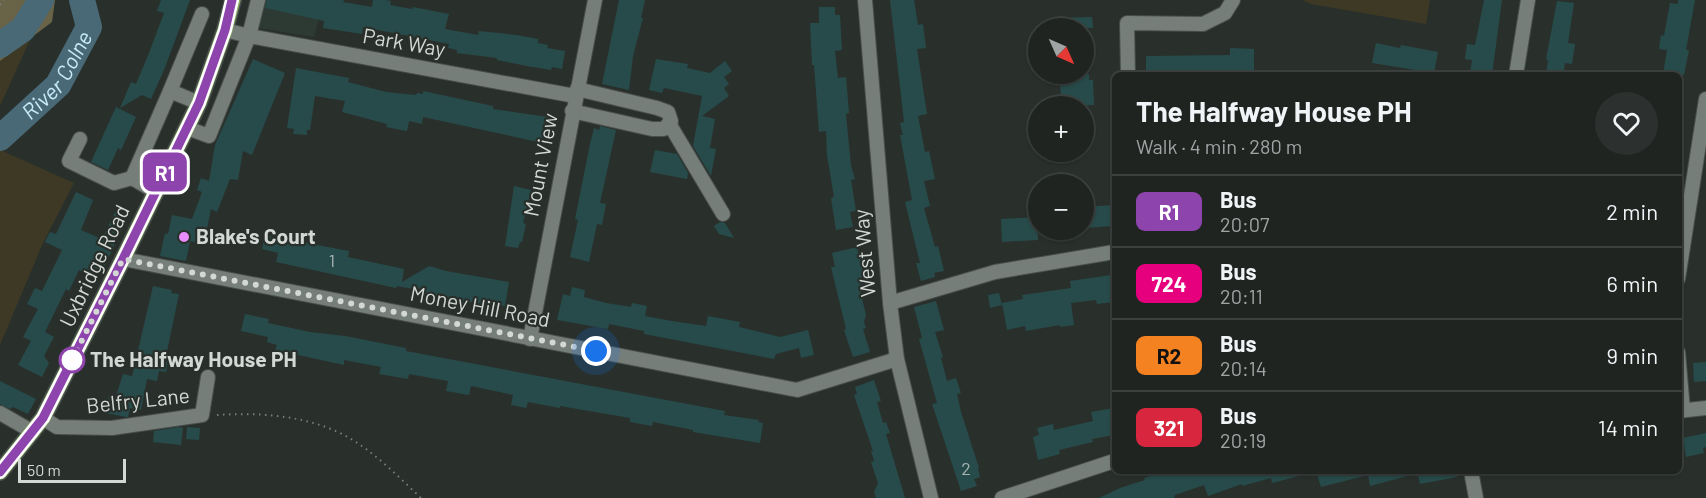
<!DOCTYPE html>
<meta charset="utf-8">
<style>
body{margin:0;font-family:Barlow,sans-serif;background:#2c302e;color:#f1f3f6;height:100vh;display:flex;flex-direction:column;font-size:22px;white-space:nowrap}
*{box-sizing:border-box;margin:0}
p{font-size:20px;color:#a1a4a5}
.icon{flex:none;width:33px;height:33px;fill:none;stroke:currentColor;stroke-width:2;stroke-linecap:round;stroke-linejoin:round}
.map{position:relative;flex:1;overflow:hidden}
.sheet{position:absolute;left:1112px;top:72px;width:570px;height:402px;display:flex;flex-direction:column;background:#1f2421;border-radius:9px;box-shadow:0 2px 4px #0004,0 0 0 2px #3c413f}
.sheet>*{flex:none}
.badge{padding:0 12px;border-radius:9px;font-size:21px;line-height:39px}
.needle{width:39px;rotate:135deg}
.fabs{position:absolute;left:1028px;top:18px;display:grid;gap:12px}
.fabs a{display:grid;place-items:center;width:66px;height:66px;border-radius:50%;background:#1f2421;box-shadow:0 2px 4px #0004,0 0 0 2px #3c413f;font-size:30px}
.scale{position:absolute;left:18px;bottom:15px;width:108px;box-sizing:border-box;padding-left:6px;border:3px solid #d3d8d5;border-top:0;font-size:16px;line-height:21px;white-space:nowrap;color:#d3d8d5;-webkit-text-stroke:4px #29302c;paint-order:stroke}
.you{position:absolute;width:30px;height:30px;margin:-15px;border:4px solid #fff;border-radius:50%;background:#1a73e8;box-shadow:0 0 0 9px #1a73e833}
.map>.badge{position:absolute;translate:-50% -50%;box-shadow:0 0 0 3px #fff}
.round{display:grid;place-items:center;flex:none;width:63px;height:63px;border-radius:32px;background:#2c302e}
.summary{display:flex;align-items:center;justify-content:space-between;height:102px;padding:0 24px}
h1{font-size:28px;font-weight:700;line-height:45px}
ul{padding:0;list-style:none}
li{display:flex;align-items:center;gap:18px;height:72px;padding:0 24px;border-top:2px solid #3c413f}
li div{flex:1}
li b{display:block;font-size:22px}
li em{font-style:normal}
li .badge{min-width:66px;font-weight:700;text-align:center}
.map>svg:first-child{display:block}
.built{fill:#2c3a33}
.green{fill:#3e3924}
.forest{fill:#696348}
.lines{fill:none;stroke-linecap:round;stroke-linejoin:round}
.river{stroke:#4a6976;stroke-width:26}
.building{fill:#274b4a}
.minor-casing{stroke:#484e4b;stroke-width:16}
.major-casing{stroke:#484e4b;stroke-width:18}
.path{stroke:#777d79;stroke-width:2;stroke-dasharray:1.5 4.5;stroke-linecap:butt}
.minor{stroke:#767e79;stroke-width:14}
.major{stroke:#8cae64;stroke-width:15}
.line-casing{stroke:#fff;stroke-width:14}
.line{stroke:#8e44ad;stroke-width:9}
.walk{stroke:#d3d8d5;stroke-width:6;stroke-dasharray:0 10.8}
.poi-dot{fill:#e98dfe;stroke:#29302c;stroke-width:2}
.stop-dot{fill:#fff;stroke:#8e44ad;stroke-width:3}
.labels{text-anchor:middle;stroke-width:4.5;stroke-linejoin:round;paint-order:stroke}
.number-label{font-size:18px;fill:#a8b5b2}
.street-label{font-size:21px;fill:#d3d8d5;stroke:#29302c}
.poi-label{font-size:21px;font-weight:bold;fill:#d3d8d5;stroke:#29302c;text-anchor:start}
.stop-label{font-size:21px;font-weight:bold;fill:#d3d8d5;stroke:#29302c;text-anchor:start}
.water-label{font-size:22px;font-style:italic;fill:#c6ebfa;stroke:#29302c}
</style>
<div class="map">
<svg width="1706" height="498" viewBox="0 0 1706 498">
<rect width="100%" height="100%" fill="#29302c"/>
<path class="built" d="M250,0H324L314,37L258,28L245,21Z"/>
<g class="green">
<path d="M0,0H48L0,106Z"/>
<path d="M1302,0H1430L1426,24L1311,4Z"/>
<path d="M0,150L74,183L43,243L0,345Z"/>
</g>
<path class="forest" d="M0,0H55L52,22L0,61Z"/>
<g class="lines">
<g class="river">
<path d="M0,45L23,29L41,0"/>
<path id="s1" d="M0,138L58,85L89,27L82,0"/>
</g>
</g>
<g class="building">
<path d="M161,0H190L164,70L151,99L142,95L120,108L131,82L136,84L149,53L164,13L157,11Z"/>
<path d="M267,0H344L343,2L372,7L373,0H385L391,1L390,5L412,9L413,7L449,14L445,29L478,35L479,31L516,35L538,39V43L548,45L547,48L565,51L562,69L552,67L551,70L527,66L497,60V58L457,53V50L448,48L449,44L363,27L362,34L323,28L324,21L265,8Z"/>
<path d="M619,0H645L641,18H643L633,56L629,90L602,84Z"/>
<path d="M890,0H914L918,25L923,24L926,48L917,49L927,114L918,116L925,152L929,151L935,179L924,181L930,206L924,208L935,247L938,246L944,271L934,273L935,277L921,281L916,263H920L905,202L912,200L900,135H903L900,123L904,122Z"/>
<path d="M1484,0H1502L1492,75H1470L1472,60L1465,59L1467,44L1475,45Z"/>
<path d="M1678,0H1695L1686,50H1689L1684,75H1663L1667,50L1659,49L1661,35L1664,36L1670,3L1678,4Z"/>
<path d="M1557,1L1574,3L1568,43L1575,44L1572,64L1565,63L1563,75H1546L1548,60L1546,59Z"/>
<path d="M819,7H835V15H840L842,50L835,51L838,78L846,77L849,113L846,114L851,166L855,179L851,180L856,211L850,212L853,227L836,230L831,198L834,197L827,155L826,131L819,132L814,65H812L810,23H819Z"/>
<path d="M1092,17L1093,28H1059V18Z"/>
<path d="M1376,43L1400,48L1401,45L1438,52L1434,73L1372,63Z"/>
<path d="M1230,48L1254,49V75H1146V56L1230,55Z"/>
<path d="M253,59L285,73L252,155L243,151L238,180L230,179L217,212L211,209L204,244L190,241L186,261L160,256L165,233L168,234L172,215L192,219L202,192L197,190L201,178L209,181L215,145Z"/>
<path d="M656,59L688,64L687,68L710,73L725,61L732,71L724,77L729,84L724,88L729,96L702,116L715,119L710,148L716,149L711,176L693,146L702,96L664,88L662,93L649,90Z"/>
<path d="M296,68L349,78L348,82L386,92L416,95L417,93L423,94V91L493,106V109L548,117L543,143L423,117L422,124L409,121L407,131L386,127L387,124L342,112L345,101L315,96L310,130H307V135L293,134L294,129L287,128Z"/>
<path d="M1060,74H1089V80H1093L1094,105L1061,106Z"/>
<path d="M116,107L136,117L121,150L118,148L108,170L91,162Z"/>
<path d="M600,126L616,130L600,203L606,204L602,225L597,224L589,262L570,257L578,220L575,219L590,144L594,128L599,130Z"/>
<path d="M655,150L677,154L688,173L687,179L650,172Z"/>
<path d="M514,186L531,190L523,223L526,224L522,242H520L518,248L505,246Z"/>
<path d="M76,192L93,200L81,230L102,239L116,210L128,216L108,259L96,280L79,270L69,291L66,289L45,332L54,337L44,356L49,363L42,377L18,365L31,341L23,337L38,309L27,304L35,288L42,291L62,250L45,242L50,232L56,234Z"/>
<path d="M1114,205V226L1085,228L1083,207Z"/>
<path d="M1037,217L1038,240L1002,242L1001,219Z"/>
<path d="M720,222L725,223L734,238L719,234L714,226Z"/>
<path d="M265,235L349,251L348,257L404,269L402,282L429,266L446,271L509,282L505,306L443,299L419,292V290L397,286L396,288L276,262L278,253L262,249Z"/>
<path d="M857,247L863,273H862L863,279H859L861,285L859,286L866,315L864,322L866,328L863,329L870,352L853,357L844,330L846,329L831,267H835L832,253Z"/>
<path d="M1111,275L1114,302L1097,304L1096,300L1071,303L1074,325L1060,327V325L1026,331L1025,326L1007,330L1002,303L1023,299L1022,295L1071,288L1070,281Z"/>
<path d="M153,286L172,290L171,293L179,294L165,361L168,362L166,372L159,371L157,381L147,379L141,410L130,408L128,417H126L105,413L109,395L116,396L123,374L132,376Z"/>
<path d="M572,287L585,290L584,297L606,303L631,307L632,303L647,306L645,316L672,321L706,326L708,316L740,322L739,327L780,337L808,330L814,355L801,358L799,348L776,354L774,359L644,334V331L609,324L608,329L557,320L563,294L570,296Z"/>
<path d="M999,293L1002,305L990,308L988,295Z"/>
<path d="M936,301L944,330L935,332L943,357L941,358L947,381L956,378L961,393L957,394L961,412L979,468L978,469L980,477L974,479L977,486L961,491L932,404L937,403L919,339L922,338L914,307Z"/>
<path d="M245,314L269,319L268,323L310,332L345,336L406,348V351L725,411L724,415L759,420L758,422L763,423L760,443L693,432V430L653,422L652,426L630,422V418L560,406V408L528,402L526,408L511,405L513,395L471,386L469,395L446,391L448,381L409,374L408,379L379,374L381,367L344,360V365L275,350L277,345L267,342L268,337L241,331Z"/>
<path d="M1706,362V381L1694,382L1693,363Z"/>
<path d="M874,380L881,401L877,402L883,423L886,422L890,433L886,434L905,498H876L874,492L878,483L871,462L874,461L871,451H873L854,395L857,394L855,387Z"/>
<path d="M0,381L36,399L28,414L13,407L10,409L0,404Z"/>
<path d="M1114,408V435L1092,439L1093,442L1059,450L1060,454L1038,460L1033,437L1039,435L1037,428L1053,424L1054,430L1093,421L1091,412Z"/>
<path d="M179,427L183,428L181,445L153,442L154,431Z"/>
<path d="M187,427L200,428L199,440L186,439Z"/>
<path d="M1706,433V447L1703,448L1704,453L1686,457L1683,438Z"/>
<path d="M1165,471H1303V475L1272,483L1271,478L1242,486V484L1208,496L1204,485L1175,495L1174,498H1099L1120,488L1145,480L1144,478Z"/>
<path d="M1316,471H1411V475L1370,486L1368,475L1321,487Z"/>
<path d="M1417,471H1457V477L1420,484Z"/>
</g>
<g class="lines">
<defs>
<g id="minor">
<path d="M865,0L890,303L897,359L931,498"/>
<path d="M225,30L249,36L575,96"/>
<path d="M1128,75L1127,23L1203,24L1225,13L1233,0"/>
<path d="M1516,75L1528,0"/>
<path d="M199,103L170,91L202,14"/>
<path d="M572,111L652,129H664L671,121L668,112L657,108L577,89"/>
<path d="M670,125L723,214"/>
<path d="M187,128L209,136L249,36L258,0"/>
<path d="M80,139L69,161L114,183L132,178"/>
<path d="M156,192L132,178L170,91"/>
<path d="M123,259L797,390L897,359"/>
<path d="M1678,279L1706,99"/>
<path d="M890,303L995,272L1114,252"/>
<path d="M530,339L595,0"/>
<path d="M1678,352L1683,410"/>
<path d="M1678,411L1706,408"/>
<path d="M0,413L33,432"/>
<path d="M43,418L57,427L112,428L202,415L208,377"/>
<path d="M1471,471L1476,498"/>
<path d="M1002,498L1114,461"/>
</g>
<path id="major" d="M0,472L43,418L123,259L199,103L225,30L233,0"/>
</defs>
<use href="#minor" class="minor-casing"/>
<use href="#major" class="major-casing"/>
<g class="path">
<path d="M0,5L4,0"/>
<path d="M217,415C265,412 318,416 359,444C381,459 401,479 421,498"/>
</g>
<use href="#minor" class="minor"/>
<use href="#major" class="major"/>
</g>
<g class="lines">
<defs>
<path id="line" d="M0,472L43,418L123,259L199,103L225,30L232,0"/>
</defs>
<use href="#line" class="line-casing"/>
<use href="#line" class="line"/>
<path class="walk" d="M72,360L123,259L596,351"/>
</g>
<circle class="poi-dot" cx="184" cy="237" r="6"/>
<circle class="stop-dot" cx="72" cy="360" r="12"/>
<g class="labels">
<g class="number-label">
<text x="332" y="267">1</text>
<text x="966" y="475">2</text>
</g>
<g class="street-label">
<text transform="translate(404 43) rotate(10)" y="7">Park Way</text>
<text transform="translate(541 165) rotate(-79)" y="7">Mount View</text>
<text transform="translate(865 253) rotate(-95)" y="7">West Way</text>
<text transform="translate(95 266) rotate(-64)" y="7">Uxbridge Road</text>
<text transform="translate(480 307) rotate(11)" y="7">Money Hill Road</text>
<text transform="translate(138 401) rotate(-6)" y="7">Belfry Lane</text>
</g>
<g class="poi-label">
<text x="196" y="244">Blake's Court</text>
</g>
<g class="stop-label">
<text x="90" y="367">The Halfway House PH</text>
</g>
<g class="water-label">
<text dy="8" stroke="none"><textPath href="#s1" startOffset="86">River Colne</textPath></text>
</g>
</g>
</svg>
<div class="fabs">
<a><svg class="needle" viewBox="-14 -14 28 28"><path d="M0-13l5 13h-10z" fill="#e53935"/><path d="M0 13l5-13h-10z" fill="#a1a4a5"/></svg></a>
<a>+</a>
<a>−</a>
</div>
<div class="scale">50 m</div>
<div class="you" style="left:596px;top:351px"></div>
<b class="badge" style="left:165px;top:172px;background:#8e44ad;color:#fff">R1</b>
<section class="sheet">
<div class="summary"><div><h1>The Halfway House PH</h1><p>Walk · 4 min · 280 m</p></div><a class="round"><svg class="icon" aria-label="heart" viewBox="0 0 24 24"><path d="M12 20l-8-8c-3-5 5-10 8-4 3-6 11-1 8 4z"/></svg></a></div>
<ul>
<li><span class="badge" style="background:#8e44ad;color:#fff">R1</span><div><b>Bus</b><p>20:07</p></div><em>2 min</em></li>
<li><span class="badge" style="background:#e6007e;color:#fff">724</span><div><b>Bus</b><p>20:11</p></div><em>6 min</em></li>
<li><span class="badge" style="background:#f58220;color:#111">R2</span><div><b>Bus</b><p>20:14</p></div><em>9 min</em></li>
<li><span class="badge" style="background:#d7263d;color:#fff">321</span><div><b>Bus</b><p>20:19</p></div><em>14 min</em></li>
</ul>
</section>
</div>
